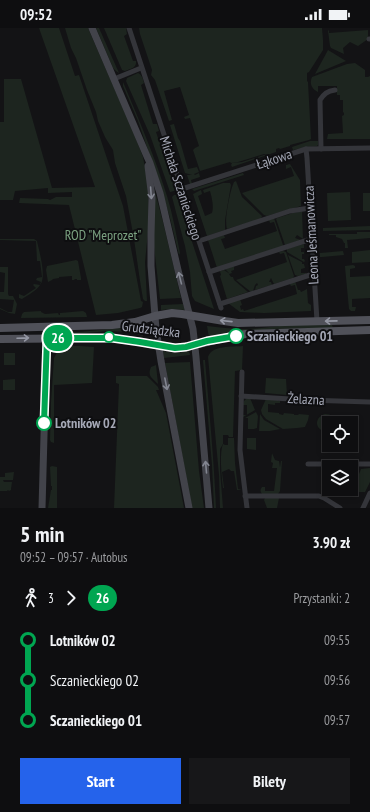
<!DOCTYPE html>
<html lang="pl">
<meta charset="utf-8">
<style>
body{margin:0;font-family:"PT Sans Narrow",sans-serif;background:#171719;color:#f1f3f6;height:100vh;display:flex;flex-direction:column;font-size:15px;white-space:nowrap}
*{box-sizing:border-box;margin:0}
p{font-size:13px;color:#9b9c9f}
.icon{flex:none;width:22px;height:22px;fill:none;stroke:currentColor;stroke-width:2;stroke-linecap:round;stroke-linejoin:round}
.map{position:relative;height:480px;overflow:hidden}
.drawer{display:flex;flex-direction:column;background:#0e0e10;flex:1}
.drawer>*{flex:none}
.badge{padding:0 8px;border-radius:13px;font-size:14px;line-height:26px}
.buttons{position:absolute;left:322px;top:388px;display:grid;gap:8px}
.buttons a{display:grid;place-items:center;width:36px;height:36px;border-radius:0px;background:#0e0e10;box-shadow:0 2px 6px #0003,0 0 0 1px #2e2e30;font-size:20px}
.map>.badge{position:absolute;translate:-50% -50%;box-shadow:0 0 0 2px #fff}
.legs{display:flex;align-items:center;gap:6px;height:44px;padding:0 20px;font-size:13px}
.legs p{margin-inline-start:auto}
.summary{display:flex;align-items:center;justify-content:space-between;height:68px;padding:0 20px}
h1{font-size:22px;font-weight:700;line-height:30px}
.button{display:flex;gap:8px;margin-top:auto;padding:8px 20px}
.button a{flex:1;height:46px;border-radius:0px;background:#2563eb;color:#fff;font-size:16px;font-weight:700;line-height:46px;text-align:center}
.button a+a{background:#171719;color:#f1f3f6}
ul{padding:0 20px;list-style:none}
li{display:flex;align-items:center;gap:14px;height:40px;font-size:15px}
li i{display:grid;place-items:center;width:6px;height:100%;margin:0 5px;background:currentColor}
li i::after{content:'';width:10px;height:10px;margin:-5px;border:3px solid;border-radius:50%;background:#0e0e10}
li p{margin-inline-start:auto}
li:first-child i{background:linear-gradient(#0000 50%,currentColor 0)}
li:last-child i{background:linear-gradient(currentColor 50%,#0000 0)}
.status{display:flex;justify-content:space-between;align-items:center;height:28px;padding:0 20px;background:#0e0e10;direction:ltr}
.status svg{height:11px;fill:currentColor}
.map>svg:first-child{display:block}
.green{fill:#1d251f}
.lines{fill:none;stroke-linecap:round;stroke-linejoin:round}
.street{stroke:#34353a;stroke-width:5}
.secondary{stroke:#42434a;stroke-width:7}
.primary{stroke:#505159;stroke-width:8}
.oneway{stroke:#828590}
.oneway2{stroke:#9497a3}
.line-1-casing{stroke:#fff;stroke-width:9}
.line-1{stroke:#00a651;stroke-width:6}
.stop-1-dot{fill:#fff;stroke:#00a651;stroke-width:2}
.labels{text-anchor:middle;stroke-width:4;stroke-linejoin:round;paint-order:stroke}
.street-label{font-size:14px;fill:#a5a8b6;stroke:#0e0e10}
.park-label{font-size:14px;fill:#7ba180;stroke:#0e0e10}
.stop-label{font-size:14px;font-weight:bold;fill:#a5a8b6;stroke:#0e0e10;text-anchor:start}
</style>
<div class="status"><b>09:52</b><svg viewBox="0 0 49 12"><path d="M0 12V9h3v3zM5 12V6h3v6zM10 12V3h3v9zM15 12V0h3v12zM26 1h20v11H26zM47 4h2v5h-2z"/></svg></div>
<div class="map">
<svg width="370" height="480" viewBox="0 0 370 480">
<rect width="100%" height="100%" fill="#131315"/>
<g class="green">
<path d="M39,0H59L75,48L79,47L123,178L141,273L143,274L142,279L140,280L118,285L96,287L69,177L19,175L20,170L48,171L50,172L56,169H72V164L48,165V160L15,163L13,172H0V94H4V51H21L52,160L95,159Z"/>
<path d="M65,0H88L135,108L143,129L146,145L148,158L149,194L145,234L147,273H145L143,271L140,253L134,211L126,168L115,135L113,122L105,109L98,93L96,84L87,62L76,30L71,20Z"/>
<path d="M96,0H99L119,45L116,43L113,40Z"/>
<path d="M104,0H126L127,6L124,8L133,33H136C137,40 130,41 125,43L122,42Z"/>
<path d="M139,0H322L323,12V22L309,44L307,45V53L308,54L311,111L309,112L290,117V118L280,121L279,120L276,121V124L232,139L231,137L232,135L242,134L267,126H264L238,134L231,135L230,134L200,143L193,122L195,120L199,118L190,90L185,91L184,89L189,87L181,62L180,59L164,63L172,92L169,93L155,52L151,47L152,42L140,6Z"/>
<path d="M329,2V5L368,2V11L358,18L350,14L343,20L344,26L331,20L330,18L328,3Z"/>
<path d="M328,22L346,33L315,46Z"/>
<path d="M355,35L365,42V49H368L370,48V111H327L328,106L343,105L342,88L344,87V85L343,84V72H340V67H337V58H318V64C312,61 309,56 312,49L347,36Z"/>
<path d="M138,45C142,47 143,51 144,55L141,57L153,96H157L159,103L156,104L172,151H176L178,161L174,163L170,164L150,107L126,53L127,50Z"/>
<path d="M123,54C139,92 155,129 167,168C173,187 176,206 180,225L179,227L177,219L170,190L160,157L138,93L123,58Z"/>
<path d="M174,96L178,110L180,113L188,141L197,139L199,144L194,146L195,147L199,145L200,149L191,152L192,156H190L187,147H192L185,145L170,97Z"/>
<path d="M310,113H318V117L317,118L307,119L293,122L292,119Z"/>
<path d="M290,136L300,152L301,178L267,188L264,187L242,165L294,148L291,139L286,141V137Z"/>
<path d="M243,145L244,147L194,163L192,161Z"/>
<path d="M236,153L242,169L262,188L261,191L227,201C224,192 230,163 234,154Z"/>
<path d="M223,155H230L231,157L225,192V202L207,208L193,166L201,162L202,166L198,168L205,188L212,185C214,179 212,170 210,163L204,165L203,162Z"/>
<path d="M154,160L163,194L181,270L160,271L153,210Z"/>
<path d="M350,164L351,192L328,193L327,165Z"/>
<rect x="363" y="165" width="7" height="18"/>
<path d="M174,167H179L180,169H182L184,175L180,177L214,281L195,273L192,268L190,244L185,218L172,169Z"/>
<path d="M302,183L303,211L297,207L295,210L301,212L285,217L276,191L277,190L293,185Z"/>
<path d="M274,190L283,217V218L217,240L208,212L224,207L225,210L221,211L225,221L277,203L274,194L270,195L269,192Z"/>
<path d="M370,198V202L323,203V200Z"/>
<path d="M357,204H370V210L347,212L348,220H345V215H344L342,211L336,209V207H329V206H357Z"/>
<path d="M0,211H34L37,213C39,223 47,249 40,257C36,263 28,267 22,271L19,270V266L24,268L36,260L33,257L34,256L40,257L41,254L36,252L37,250L42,249L40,233H37L36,213L0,212Z"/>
<path d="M304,216V220H301V224H304V226H302V231H304L305,233L304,234L287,224V221Z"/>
<path d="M370,222V234L352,235V224Z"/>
<path d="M283,223L286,224L294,248L293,250L274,256L271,250L269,254H271L272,257L255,262L256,258L258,257L257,255L255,257L253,263L251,264L236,252L287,234L284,225L280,226L279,224Z"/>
<path d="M343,223L344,227L322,229H320V225Z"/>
<path d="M288,227L302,234V236H304L305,240L301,241V245H306V246L298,248L295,247Z"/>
<path d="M76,232L78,233L81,250V252H77V251H75L74,252H72V248L59,249V250L53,251L52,252L48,254L46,242L47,238Z"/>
<path d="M234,238V242L231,243L232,245L229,246L231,249H233L234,252L248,264L227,271L220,248L221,247L220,243L224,242L230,246L225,241Z"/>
<path d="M345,238L353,237L355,238V240L350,241V249L370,248V270L352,271V279H356L355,283H351L349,281L345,239Z"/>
<path d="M0,239H8V266L9,268H13L17,276L15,286L9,285L0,281V280L8,284H12L14,272L0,271V264H4L5,245L0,244Z"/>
<path d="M295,253L298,262H300L301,264L307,261L308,275L311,277V283L264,285L240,284L228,275L240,271L242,277L240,278L241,282L243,281L244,283L297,266L295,257L291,258L289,255Z"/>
<path d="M183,276L185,282L172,281L161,282V277Z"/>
<path d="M41,284L45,286L58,285L59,287H60V285L83,283L86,285L87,289L21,290L22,286L24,284L41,283Z"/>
<path d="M142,296L143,308L127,304L109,303L76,306H55L58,305C86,304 114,301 142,296Z"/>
<path d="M291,297H332L333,300L271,301L209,310L207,298C219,299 232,301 244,301C260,301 275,298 291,297Z"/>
<path d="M63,318H80L94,319L92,355L54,357V415L51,414L50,412L51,374L54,330L59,321Z"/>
<path d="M243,318L242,342L235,343L233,409H229L228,407H223V416L220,421V442L223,480H220L219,447L208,329C212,317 232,319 243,318Z"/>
<path d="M163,323L175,325L188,323H189L190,327L164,330Z"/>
<rect x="4" y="325" width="11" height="12"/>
<path d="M203,332H205C209,381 214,431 216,480H214L212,437Z"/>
<path d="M190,334L199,443L204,480H192L165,335Z"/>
<path d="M156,337L158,356C152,350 147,348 151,339Z"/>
<path d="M116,348H147L158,359L159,362H156L166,385L184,480H114L119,356L116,355Z"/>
<path d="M266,350L286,351L287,367L265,365Z"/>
<path d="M15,351V362H3V352Z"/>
<path d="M247,370H250L255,382L243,389V387H247V377H243L244,373Z"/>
<path d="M266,371L278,372V373H280V375H275V377L268,376V384L279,385V386L283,387L284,385L294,386V387H298L299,386L309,387L308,392L305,399L297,400L283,401L266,391L262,386L261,382Z"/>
<path d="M256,384L258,388L257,400L254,401H248V390H245Z"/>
<path d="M260,386L264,392L280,401L270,403H259Z"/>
<path d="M325,386C331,386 335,389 336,395H329V404H328C315,403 313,390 325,386Z"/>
<path d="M228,410H234L235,435L238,461L242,462H237L234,443H231L229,441L222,444L224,460H223C222,449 219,426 223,416L225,417H228Z"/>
<path d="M247,410H256V422L247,421Z"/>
<path d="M272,425L275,432L279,433L280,439L281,433H282L280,463L278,466H262C260,464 260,461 262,459H265V463H274L277,440H272L273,435L271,434Z"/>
<path d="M52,438L57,439V480H48L51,462H52V458H51L50,439Z"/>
<path d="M351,440L358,441C355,448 351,452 355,460L357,457L355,456L361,441L370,440V454L365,464H351Z"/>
<path d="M14,444L13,452H3L4,454H12L11,461V462L9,463L8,462L7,463H0V449H5V445Z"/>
<path d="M265,470H279L277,480H267L264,472Z"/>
</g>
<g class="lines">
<g class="street">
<path d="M129,0L221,280"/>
<path d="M369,11H370"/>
<path d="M114,51L141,40"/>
<path d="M306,121L307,130L317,293"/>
<path d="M321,121L320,72C324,66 327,63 335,62"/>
<path d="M182,161L306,121L370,120"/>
<path d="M199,213L290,183L310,180"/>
<path d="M209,244L311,211"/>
<path d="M220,276L313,246"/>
<path d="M242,344L240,422L247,480"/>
<path d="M241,368L306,372L370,374"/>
<path d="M308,436H370"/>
<path d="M245,468H319L324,470L340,480"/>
<path d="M363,480L370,465"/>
</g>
<g class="secondary">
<path d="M92,0L146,126L150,135L160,165L178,242L193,301L196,329L209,480"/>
<path d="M148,138L152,170L151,207V238L156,301L161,333L189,480"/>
<path d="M42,480L47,299"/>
</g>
<g class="primary">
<path d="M0,300L112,297L135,294L155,288L172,285L182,286L224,293L238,295L370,292"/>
<path d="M0,311L112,310L141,314L175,320L186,319L232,308L246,306L370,302"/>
</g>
</g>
<defs><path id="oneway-shaft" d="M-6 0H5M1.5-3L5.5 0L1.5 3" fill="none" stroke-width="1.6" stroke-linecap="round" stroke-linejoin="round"/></defs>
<g class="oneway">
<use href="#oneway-shaft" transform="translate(151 165) rotate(86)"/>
<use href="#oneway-shaft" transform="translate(180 250) rotate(-104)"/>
<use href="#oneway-shaft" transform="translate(166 356) rotate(79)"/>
<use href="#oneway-shaft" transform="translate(206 439) rotate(-95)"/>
</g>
<g class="oneway2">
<use href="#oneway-shaft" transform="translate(226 293) rotate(-174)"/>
<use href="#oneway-shaft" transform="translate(331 293) rotate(179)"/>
<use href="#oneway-shaft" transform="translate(23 310) rotate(-2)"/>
</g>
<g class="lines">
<defs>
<path id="line-1" d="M44,395L47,310H112L140,314L175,320L186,319L207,313L236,308"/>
</defs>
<use href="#line-1" class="line-1-casing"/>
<use href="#line-1" class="line-1"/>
</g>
<g class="stop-1-dot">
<circle cx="236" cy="308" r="7"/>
<circle cx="109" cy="309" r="5"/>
<circle cx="44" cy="395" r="7"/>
</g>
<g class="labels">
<g class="street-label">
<text transform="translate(274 131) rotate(-18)" y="5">Łąkowa</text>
<text transform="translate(181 160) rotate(72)" y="5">Michała Sczanieckiego</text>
<text transform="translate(311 207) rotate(-93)" y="5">Leona Jeśmanowicza</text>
<text transform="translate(151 301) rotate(7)" y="5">Grudziądzka</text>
<text transform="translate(306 371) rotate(3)" y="5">Żelazna</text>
</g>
<g class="park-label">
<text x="103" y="212">ROD "Meprozet"</text>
</g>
<g class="stop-label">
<text x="247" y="313">Sczanieckiego 01</text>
<text x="55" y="400">Lotników 02</text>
</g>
</g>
</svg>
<div class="buttons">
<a><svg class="icon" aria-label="locate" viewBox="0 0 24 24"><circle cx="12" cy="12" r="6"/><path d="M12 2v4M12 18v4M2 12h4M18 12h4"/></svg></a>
<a><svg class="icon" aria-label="layers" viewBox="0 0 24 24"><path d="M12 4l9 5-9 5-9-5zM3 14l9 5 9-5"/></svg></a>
</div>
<b class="badge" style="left:58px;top:310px;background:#00a651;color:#fff">26</b>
</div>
<section class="drawer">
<div class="summary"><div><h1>5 min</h1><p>09:52 – 09:57 · Autobus</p></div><b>3.90 zł</b></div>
<div class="legs"><svg class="icon" aria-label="walk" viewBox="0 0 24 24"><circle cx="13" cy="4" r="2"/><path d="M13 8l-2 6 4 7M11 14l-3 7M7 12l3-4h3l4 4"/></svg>3<svg class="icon" aria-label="forward" viewBox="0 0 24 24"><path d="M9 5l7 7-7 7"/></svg><b class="badge" style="background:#00a651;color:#fff">26</b><p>Przystanki: 2</p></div>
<ul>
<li><i style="color:#00a651"></i><b>Lotników 02</b><p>09:55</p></li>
<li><i style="color:#00a651"></i><span>Sczanieckiego 02</span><p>09:56</p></li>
<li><i style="color:#00a651"></i><b>Sczanieckiego 01</b><p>09:57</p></li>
</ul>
<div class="button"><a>Start</a><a>Bilety</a></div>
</section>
